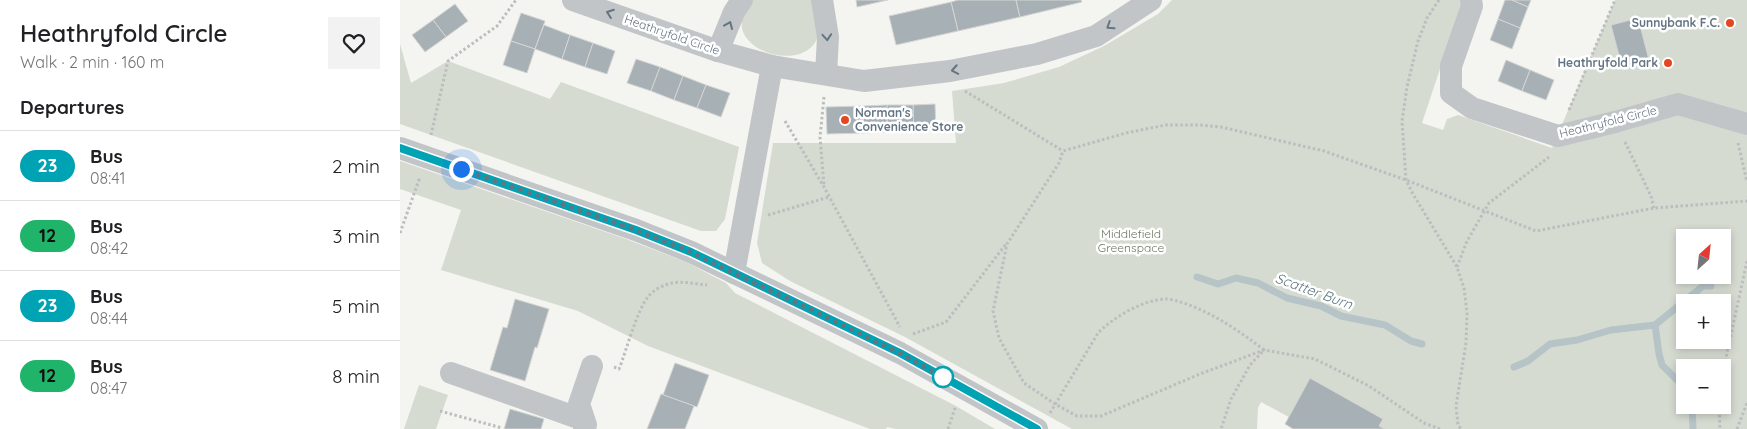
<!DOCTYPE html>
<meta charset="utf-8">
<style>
body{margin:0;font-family:Quicksand,sans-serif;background:#f2f2f2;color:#202124;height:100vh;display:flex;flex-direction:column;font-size:19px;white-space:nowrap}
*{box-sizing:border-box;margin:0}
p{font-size:16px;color:#757577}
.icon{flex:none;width:28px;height:28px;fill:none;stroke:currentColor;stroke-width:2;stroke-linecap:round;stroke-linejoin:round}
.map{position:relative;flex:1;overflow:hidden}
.side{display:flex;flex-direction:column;background:#fff;width:400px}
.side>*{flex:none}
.badge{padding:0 10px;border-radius:16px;font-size:18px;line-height:32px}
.needle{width:32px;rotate:27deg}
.controls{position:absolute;left:1276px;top:229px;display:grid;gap:10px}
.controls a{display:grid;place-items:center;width:55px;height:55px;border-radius:0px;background:#fff;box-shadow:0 2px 8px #0003;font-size:25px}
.you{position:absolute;width:25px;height:25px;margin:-12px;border:4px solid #fff;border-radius:50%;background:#1a73e8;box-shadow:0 0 0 8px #1a73e833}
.map>.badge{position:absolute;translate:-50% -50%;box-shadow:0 0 0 2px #fff}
h2{padding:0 20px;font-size:19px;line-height:45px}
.round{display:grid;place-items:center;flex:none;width:52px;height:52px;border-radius:0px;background:#f2f2f2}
.overview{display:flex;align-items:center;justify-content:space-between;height:85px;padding:0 20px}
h1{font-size:24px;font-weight:600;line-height:38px}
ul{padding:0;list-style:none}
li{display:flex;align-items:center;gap:15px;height:70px;padding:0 20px;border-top:1px solid #e0e0e0}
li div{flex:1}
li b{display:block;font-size:19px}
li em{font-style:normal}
li .badge{min-width:55px;font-weight:700;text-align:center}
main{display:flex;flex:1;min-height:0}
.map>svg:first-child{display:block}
.green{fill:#d5dbd1;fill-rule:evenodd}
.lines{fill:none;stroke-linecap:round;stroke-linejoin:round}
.stream{stroke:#b6c4c7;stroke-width:7}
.building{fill:#a7b0b5;stroke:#d5d5d3}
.path{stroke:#bbbdbf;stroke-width:3;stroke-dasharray:2.5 2.5;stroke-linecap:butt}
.minor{stroke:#c1c5c8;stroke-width:22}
.oneway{stroke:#637582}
.line-casing{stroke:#fff;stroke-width:11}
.line{stroke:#00a3b4;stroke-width:8}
.walk{stroke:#637582;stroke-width:5;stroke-dasharray:0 9}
.poi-dot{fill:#e5461f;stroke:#fff;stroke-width:2}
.stop-dot{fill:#fff;stroke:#00a3b4;stroke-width:2.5}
.labels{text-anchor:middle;stroke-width:5;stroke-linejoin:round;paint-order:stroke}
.poi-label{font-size:12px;font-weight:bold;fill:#637582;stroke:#fff;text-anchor:end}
.street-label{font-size:12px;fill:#637582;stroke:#fff}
.park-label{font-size:12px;fill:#677961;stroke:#fff}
.water-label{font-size:14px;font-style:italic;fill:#5e777f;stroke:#fff}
</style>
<main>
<section class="side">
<div class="overview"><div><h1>Heathryfold Circle</h1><p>Walk · 2 min · 160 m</p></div><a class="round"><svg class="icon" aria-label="heart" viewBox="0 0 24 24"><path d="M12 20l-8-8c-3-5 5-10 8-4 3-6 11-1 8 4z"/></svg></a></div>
<h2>Departures</h2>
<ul>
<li><span class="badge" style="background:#00a3b4;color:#fff">23</span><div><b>Bus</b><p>08:41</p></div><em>2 min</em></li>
<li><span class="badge" style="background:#1fb469;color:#111">12</span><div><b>Bus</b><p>08:42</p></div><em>3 min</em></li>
<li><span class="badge" style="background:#00a3b4;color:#fff">23</span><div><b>Bus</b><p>08:44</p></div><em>5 min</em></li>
<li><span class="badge" style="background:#1fb469;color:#111">12</span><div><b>Bus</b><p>08:47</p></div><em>8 min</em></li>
</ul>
</section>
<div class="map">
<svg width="1347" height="429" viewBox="0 0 1347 429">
<rect width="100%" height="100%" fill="#f4f4f0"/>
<g class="green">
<path d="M353,0H412C415,12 422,30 416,41C399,72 331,50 343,16C345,11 350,5 353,0Z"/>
<path d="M772,0H1063L1022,123L1043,130L1047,119L1058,115L1152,148L1215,0H1347V429H985L979,426L983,419L910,378L889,417L861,402L858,408L857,429H672L505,337L390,281L362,263L357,243L373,143H556L552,91L604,83L659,67L704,46L758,14ZM1285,238H1322V275H1285ZM1285,302H1322V340H1285ZM1285,368H1322V405H1285Z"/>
<path d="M0,44L11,83L48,61L150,99L161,82L339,147L325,219L316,231H301L0,124Z"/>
<path d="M0,161L226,239L286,262L326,283L335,293L556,406L595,429H496L487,427L486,429H470L248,346L178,311L41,270L61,210L0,189Z"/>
<path d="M19,385L48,395L36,429H4Z"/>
</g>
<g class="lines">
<g class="stream">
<path d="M797,277L818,284L836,278L858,283L887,298L921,306L941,316L985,325L1011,341L1022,344"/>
<path d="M1255,325L1259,354L1262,365L1285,388"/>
<path d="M1114,367L1128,361L1150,344L1177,340L1211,330L1255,325L1303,286H1311"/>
<path d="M1292,405L1293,429"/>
</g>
</g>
<g class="building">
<path d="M456,0H488L457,7Z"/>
<path d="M558,0H616L620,17L558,31L551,2Z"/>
<path d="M616,0H681L682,2L620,17Z"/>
<path d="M1105,0H1112L1128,7L1120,28L1098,19Z"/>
<path d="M1112,0H1131L1128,7Z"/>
<path d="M551,2L558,31L496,45L489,16Z"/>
<path d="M55,4L68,21L46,37L33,20Z"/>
<path d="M121,13L145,21L135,49L111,41Z"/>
<path d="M1238,18L1249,60L1222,67L1211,25Z"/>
<path d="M1098,19L1120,28L1112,49L1090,40Z"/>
<path d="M33,20L46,37L25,52L12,35Z"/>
<path d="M144,25L170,35L162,59L135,49Z"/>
<path d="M170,35L193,43L185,67L162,59Z"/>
<path d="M111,41L135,49L127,73L103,65Z"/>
<path d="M193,43L215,51L207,74L185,67Z"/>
<path d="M236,59L260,67L251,91L227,83Z"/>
<path d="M1106,60L1130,70L1122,91L1098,81Z"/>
<path d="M260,67L283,76L274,100L251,91Z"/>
<path d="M1130,70L1154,80L1146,100L1122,91Z"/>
<path d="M283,76L306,85L297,108L274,100Z"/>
<path d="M306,85L330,93L321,117L297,108Z"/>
<path d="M535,104L536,131H514L513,105Z"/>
<path d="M487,105H513L514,131L487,132Z"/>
<path d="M487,105V132L464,133L463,106Z"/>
<path d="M463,106L464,133L427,134L426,107Z"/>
<path d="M115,299L149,309L137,348L135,347L125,381L90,370L103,327L107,328Z"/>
<path d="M275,363L309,375L297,407L263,395Z"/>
<path d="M910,378L983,419L979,426L985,429H893L885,424Z"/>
<path d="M261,394L294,406L285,429H247Z"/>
<path d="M110,409L144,419L141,429H104Z"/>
</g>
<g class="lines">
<g class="path">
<path d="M1039,0L1027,18L1018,41L1007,87L1002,121L1006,180L1013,194L1057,267L1064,288L1067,313L1066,343L1056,406L1058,425L1061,429"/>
<path d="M565,91L663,151"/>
<path d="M424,97L420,137L424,186"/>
<path d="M1169,110L1215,0"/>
<path d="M385,121L424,187L500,327"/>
<path d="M31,135L48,61L97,26L116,0"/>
<path d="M1225,142L1251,196L1254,208"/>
<path d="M1338,143L1347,182"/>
<path d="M368,215L429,197"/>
<path d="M0,233L20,177"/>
<path d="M1057,267L1067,241L1089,203L1149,157"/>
<path d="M513,334L546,322L606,244"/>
<path d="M214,367L219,369C226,352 237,310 248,297C253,290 263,285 272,283C283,281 295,284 307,285"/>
<path d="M1322,376L1347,261"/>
<path d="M1319,405L1320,429"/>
<path d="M40,411L102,428"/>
<path d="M650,413L698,333C714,317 742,300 766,299C769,299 774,300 777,301C809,310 838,330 864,350L850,365L831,399L821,429"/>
<path d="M548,429L555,408"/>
<path d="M1040,429L1024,423L969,386L915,359L864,350L800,374L701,416H677L655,404L624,383L599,338L593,311L607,244L659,163L663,151L726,133L766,125H799L821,127L924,151L1006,180L1136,231L1254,208L1347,201"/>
<path d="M1337,429L1347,403"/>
</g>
<g class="minor">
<path d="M173,0L318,51L372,66L464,81L550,71L637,54L696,36L751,0"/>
<path d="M422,0L428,37L426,74"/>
<path d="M1071,0L1072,6L1051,66V93L1072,108L1158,136L1215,122L1278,104L1347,124"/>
<path d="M318,51L334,12L342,0"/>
<path d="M0,148L236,230L291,252L500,353L637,429"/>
<path d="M334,273L372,66"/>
<path d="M51,373L184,420"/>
<path d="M184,429L186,425L179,404L192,366"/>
</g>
</g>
<defs><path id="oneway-chevron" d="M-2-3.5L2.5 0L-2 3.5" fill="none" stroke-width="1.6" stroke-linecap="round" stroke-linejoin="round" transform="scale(1.25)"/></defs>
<g class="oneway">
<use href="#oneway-chevron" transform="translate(210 13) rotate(-160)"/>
<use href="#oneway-chevron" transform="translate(329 25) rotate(-67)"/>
<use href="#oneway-chevron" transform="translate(710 26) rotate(147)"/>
<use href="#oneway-chevron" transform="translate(427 37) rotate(86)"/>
<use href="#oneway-chevron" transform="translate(555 70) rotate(170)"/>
</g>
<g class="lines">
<defs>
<path id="line" d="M0,148L236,230L291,252L500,353L637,429"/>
</defs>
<use href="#line" class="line-casing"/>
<use href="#line" class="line"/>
<path class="walk" d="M61,169L236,230L291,252L500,353L547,380L543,377"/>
</g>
<g class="poi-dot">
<circle cx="1330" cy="23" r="5"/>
<circle cx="1268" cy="63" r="5"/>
<circle cx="445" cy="120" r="5"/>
</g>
<circle class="stop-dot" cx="543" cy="377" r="10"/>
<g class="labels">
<g class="poi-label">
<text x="1320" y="27">Sunnybank F.C.</text>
<text x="1258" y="67">Heathryfold Park</text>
<text x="455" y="117" text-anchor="start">Norman's<tspan x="455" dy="14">Convenience Store</tspan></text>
</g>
<g class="street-label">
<text transform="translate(272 35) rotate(19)" y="4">Heathryfold Circle</text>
<text transform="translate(1208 122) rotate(-14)" y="4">Heathryfold Circle</text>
</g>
<g class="park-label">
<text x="731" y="238">Middlefield<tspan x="731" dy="14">Greenspace</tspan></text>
</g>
<g class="water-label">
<text transform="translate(914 291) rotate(20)" y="5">Scatter Burn</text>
</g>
</g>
</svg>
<div class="controls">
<a><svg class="needle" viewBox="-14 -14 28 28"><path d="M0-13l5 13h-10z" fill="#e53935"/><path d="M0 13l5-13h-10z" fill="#757577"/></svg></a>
<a>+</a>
<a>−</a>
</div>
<div class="you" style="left:61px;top:169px"></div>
</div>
</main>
